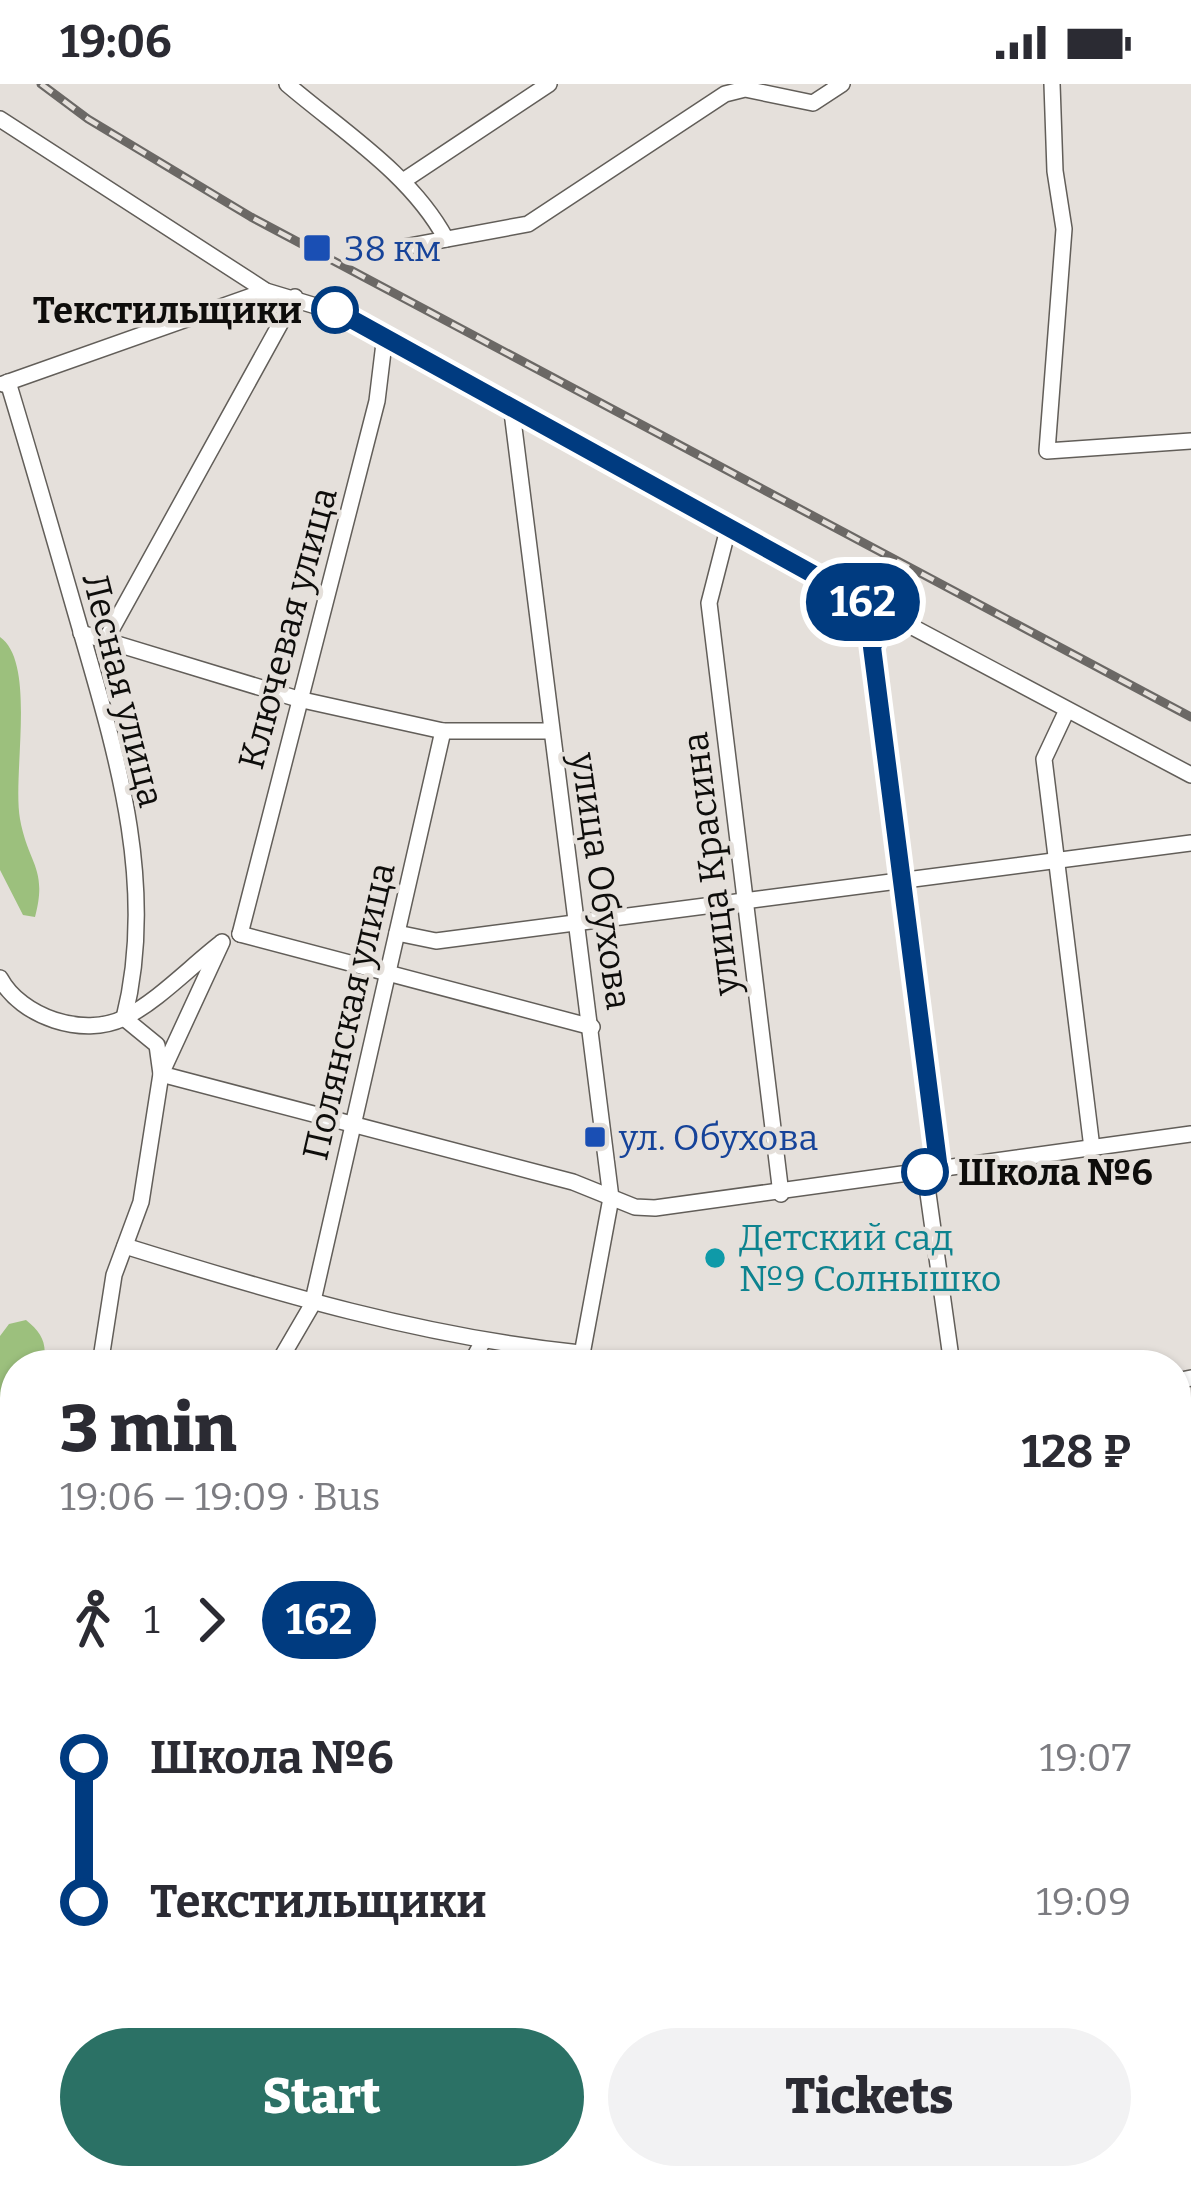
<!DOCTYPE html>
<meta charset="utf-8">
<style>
body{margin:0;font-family:Bitter,serif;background:#f2f2f3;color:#2b2b33;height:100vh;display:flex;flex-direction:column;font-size:45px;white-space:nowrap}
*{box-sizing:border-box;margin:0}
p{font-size:39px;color:#7c7c81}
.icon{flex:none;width:66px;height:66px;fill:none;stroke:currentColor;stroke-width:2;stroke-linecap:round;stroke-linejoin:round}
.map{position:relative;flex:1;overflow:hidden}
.sheet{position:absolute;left:0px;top:1266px;width:1191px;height:840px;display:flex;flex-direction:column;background:#fff;border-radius:48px 48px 0 0;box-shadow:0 3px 9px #0004}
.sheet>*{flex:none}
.badge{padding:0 24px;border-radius:39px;font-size:42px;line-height:78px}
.map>.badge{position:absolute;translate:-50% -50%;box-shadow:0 0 0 6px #fff}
.legs{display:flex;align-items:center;gap:18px;height:132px;padding:0 60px;font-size:39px}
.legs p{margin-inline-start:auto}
.overview{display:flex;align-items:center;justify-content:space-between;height:204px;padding:0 60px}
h1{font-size:66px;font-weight:800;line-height:90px}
.primary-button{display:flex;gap:24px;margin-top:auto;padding:24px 60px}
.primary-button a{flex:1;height:138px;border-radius:72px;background:#2b7165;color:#fff;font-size:48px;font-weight:800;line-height:138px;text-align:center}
.primary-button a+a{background:#f2f2f3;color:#2b2b33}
ul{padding:0 60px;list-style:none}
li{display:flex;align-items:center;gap:42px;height:144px;font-size:45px}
li i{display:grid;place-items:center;width:18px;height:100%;margin:0 15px;background:currentColor}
li i::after{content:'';width:30px;height:30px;margin:-15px;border:9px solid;border-radius:50%;background:#fff}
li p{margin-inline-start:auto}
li:first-child i{background:linear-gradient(#0000 50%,currentColor 0)}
li:last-child i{background:linear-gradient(currentColor 50%,#0000 0)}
.status{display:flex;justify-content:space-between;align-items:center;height:84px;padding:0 60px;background:#fff;direction:ltr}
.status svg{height:33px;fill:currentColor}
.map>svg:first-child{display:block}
.green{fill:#9cc07d}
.water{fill:#4daee6;stroke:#3a7ea4;stroke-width:3}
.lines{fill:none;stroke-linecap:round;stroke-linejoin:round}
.minor-casing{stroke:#625e59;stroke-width:18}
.minor{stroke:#fff;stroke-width:15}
.rail-casing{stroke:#6b6865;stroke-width:9}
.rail{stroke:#e5e0db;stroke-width:4.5;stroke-dasharray:14;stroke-linecap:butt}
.line-1-casing{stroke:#fff;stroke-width:27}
.line-1{stroke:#003b80;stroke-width:18}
.transit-dot{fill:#1a4fb4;stroke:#e5e0db;stroke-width:4.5}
.stop-1-dot{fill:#fff;stroke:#003b80;stroke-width:6}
.culture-dot{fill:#0f9aa8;stroke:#e5e0db;stroke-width:4.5}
.labels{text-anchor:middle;stroke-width:9;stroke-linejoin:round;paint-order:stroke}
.transit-label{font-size:36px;fill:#164399;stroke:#e5e0db;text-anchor:start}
.stop-label{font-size:36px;font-weight:bold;fill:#0e0d0b;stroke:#e5e0db;text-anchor:end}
.street-label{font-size:36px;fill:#0e0d0b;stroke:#e5e0db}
.culture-label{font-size:36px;fill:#0d838f;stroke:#e5e0db;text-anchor:start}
</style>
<div class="status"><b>19:06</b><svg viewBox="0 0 49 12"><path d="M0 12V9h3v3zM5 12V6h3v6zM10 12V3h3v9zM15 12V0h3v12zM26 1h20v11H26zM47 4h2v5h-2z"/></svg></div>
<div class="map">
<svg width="1191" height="2106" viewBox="0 0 1191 2106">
<rect width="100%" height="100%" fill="#e5e0db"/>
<g class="green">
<path d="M0,553C37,579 12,690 20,735C28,780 48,784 35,833L23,831L0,786Z"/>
<path d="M26,1236C42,1249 48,1260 43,1281H15V1482L0,1498V1252L9,1240Z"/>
</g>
<path class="water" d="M0,1592L15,1607V1666L0,1710Z"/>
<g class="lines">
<defs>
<g id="minor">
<path d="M287,0C342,47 411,90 446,155"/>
<path d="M1052,0L1055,87L1064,145L1047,367L1191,357"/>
<path d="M0,35L266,207L349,232L728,445L1191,691"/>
<path d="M403,97L549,0"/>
<path d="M404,163L528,140L725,10L745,5L813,19L842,0"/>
<path d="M8,298C32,377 55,457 78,537C115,665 158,800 124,934L157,961L161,990L141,1118L114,1191L100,1281"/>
<path d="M3,300L266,207"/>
<path d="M511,320L611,1114L580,1281"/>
<path d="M728,445L709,519L781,1110"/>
<path d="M887,531L872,563L939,1086"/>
<path d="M81,549L298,615L443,647H551"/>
<path d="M104,559L295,213"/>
<path d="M1067,626L1044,675L1092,1064"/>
<path d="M397,849L436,857L1191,759"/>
<path d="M240,850L377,317L385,251"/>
<path d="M240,850L592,943"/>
<path d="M222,858L161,990L573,1098L635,1123L655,1124L1191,1050"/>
<path d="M0,894C21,933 83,954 124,934C158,917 191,882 221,859"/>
<path d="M925,1088L952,1281"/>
<path d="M125,1162C276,1209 423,1253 580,1269"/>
<path d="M277,1281L312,1221L443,647"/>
<path d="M470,1281L482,1259"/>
<path d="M1176,1297L1191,1294"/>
<path d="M1176,1452L1191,1442"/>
<path d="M0,1897L15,1870"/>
</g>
</defs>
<use href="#minor" class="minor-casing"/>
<use href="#minor" class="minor"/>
<defs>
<path id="rail" d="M41,0L88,35L251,133L1191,633"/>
</defs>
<use href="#rail" class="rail-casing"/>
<use href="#rail" class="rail"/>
</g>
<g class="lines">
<defs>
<path id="line-1" d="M335,226L887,531L872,563L939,1086L925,1088"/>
</defs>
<use href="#line-1" class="line-1-casing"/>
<use href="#line-1" class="line-1"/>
</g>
<g class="transit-dot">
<rect x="302" y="149" width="30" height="30" rx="6"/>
<rect x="583" y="1041" width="24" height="24" rx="6"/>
</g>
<g class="stop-1-dot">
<circle cx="335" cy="226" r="21"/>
<circle cx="925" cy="1088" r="21"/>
</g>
<circle class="culture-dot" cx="715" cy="1174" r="12"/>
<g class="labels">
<g class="transit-label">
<text x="344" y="177">38 км</text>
<text x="619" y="1066">ул. Обухова</text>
</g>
<g class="stop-label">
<text x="302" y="239">Текстильщики</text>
<text x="958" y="1101" text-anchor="start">Школа №6</text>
</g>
<g class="street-label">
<text transform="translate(287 544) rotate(-75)" y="13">Ключевая улица</text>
<text transform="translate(124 606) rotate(76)" y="13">Лесная улица</text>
<text transform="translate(710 780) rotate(-97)" y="13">улица Красина</text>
<text transform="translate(602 797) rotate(82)" y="13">улица Обухова</text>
<text transform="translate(348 927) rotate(-77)" y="13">Полянская улица</text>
</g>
<g class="culture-label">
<text x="739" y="1166">Детский сад<tspan x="739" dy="41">№9 Солнышко</tspan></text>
</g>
</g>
</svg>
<b class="badge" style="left:863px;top:518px;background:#003b80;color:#fff">162</b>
<section class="sheet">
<div class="overview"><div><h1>3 min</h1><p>19:06 – 19:09 · Bus</p></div><b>128 ₽</b></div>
<div class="legs"><svg class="icon" aria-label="walk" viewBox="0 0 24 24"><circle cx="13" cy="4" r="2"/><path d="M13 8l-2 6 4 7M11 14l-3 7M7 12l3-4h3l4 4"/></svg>1<svg class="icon" aria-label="forward" viewBox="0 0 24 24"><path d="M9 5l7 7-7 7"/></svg><b class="badge" style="background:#003b80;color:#fff">162</b></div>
<ul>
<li><i style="color:#003b80"></i><b>Школа №6</b><p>19:07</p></li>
<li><i style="color:#003b80"></i><b>Текстильщики</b><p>19:09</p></li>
</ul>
<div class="primary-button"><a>Start</a><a>Tickets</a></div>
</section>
</div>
